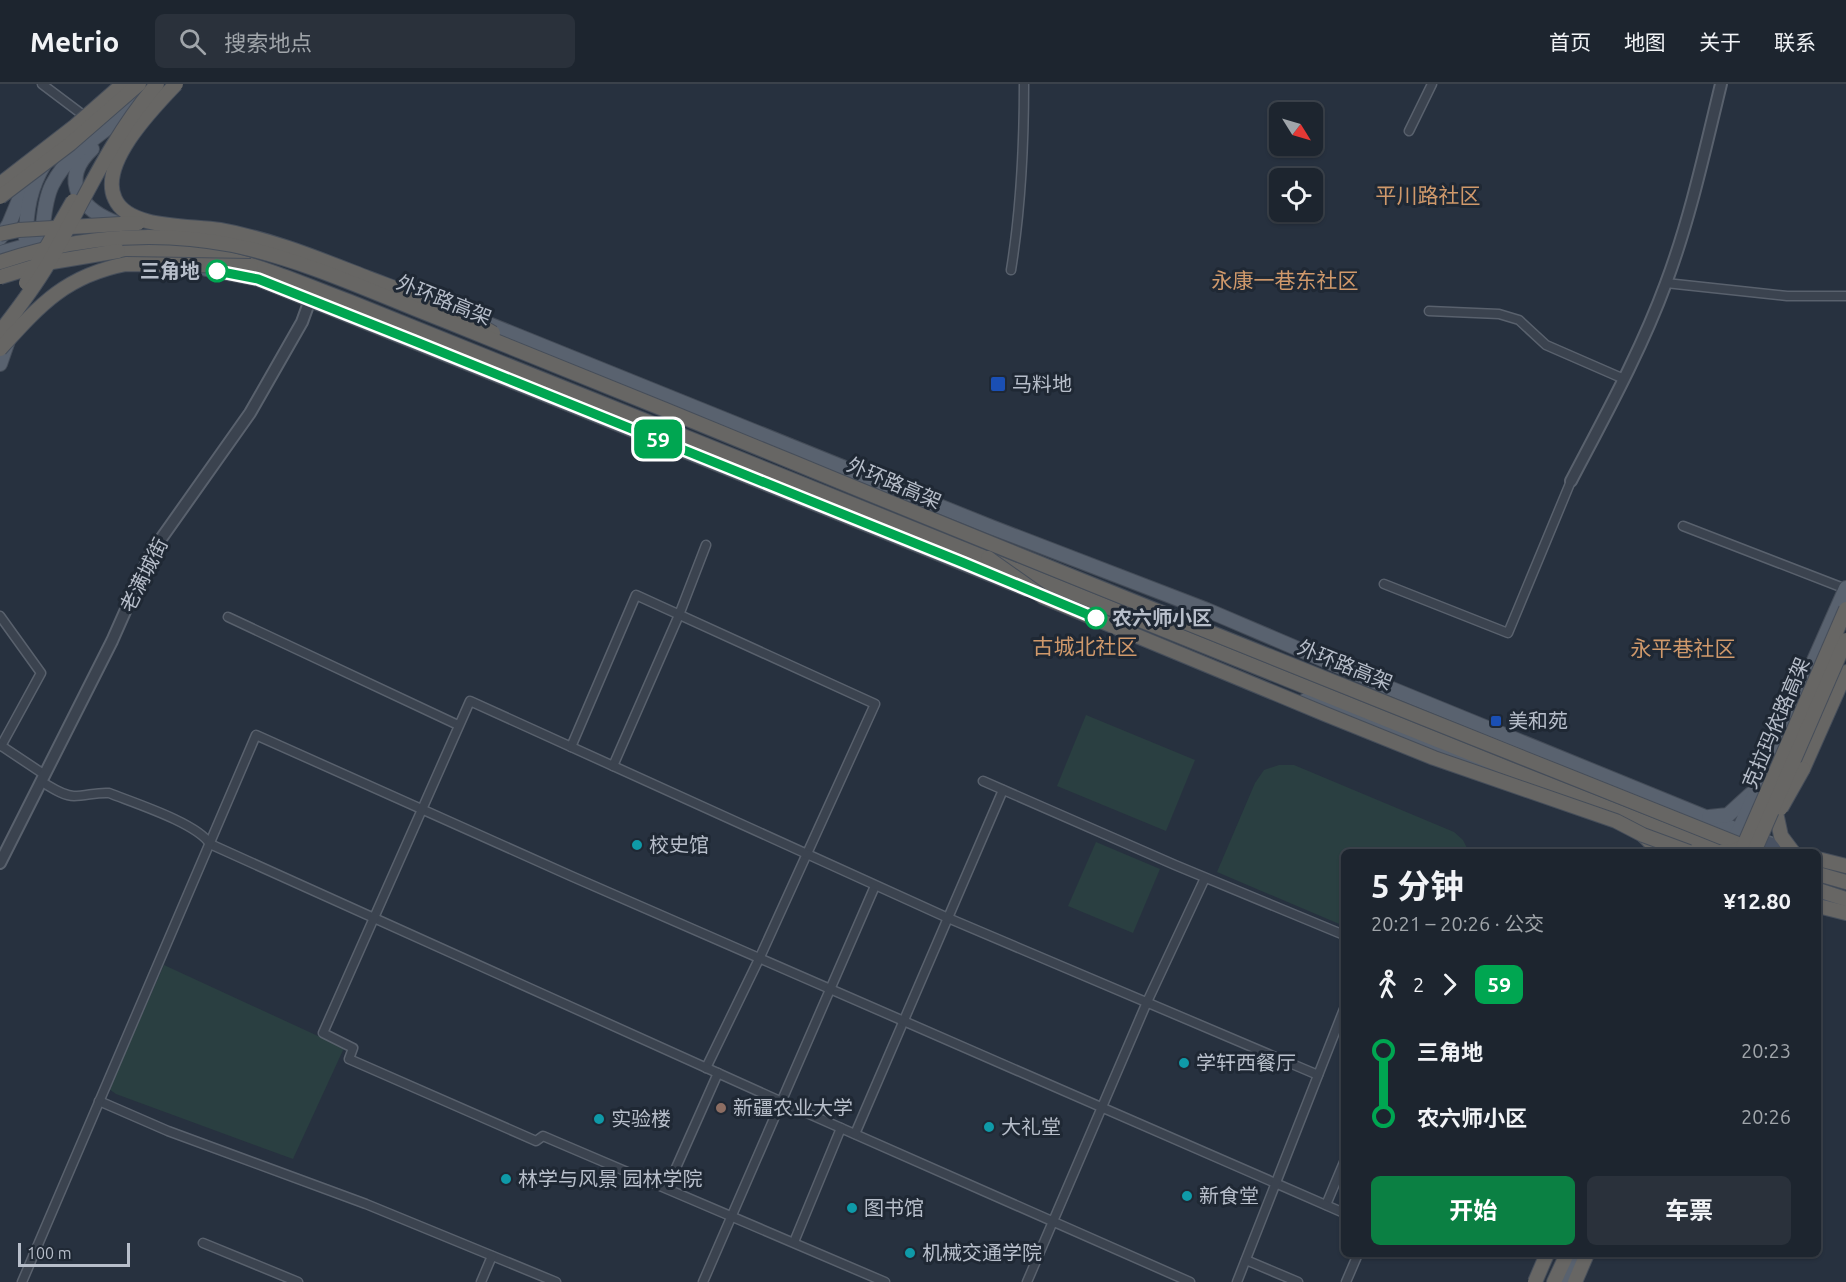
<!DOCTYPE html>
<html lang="zh">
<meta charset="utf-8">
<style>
body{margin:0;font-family:Ubuntu,"Noto Sans SC",sans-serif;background:#2a313b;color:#f1f3f6;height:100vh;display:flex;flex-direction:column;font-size:22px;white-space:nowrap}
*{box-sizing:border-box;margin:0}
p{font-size:20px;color:#a0a5aa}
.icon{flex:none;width:33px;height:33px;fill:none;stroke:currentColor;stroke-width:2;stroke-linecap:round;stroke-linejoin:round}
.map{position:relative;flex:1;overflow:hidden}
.details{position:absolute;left:1341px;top:765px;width:480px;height:408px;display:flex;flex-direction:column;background:#1d252f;border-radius:9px;box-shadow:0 2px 4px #0004,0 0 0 2px #3b424b}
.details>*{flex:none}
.badge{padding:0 12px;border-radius:9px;font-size:21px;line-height:39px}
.needle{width:39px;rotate:127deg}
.controls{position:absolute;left:1269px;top:18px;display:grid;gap:12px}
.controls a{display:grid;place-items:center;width:54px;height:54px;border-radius:9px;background:#1d252f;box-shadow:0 2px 4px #0004,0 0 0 2px #3b424b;font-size:30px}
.scale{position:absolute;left:18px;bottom:15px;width:112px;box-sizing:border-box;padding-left:6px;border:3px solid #b7beca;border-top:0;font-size:16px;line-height:21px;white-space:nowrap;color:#b7beca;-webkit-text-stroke:4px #1f2834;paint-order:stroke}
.map>.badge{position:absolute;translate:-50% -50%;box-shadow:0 0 0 3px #fff}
.legs{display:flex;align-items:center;gap:9px;height:66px;padding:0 30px;font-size:20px}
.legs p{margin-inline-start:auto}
.headline{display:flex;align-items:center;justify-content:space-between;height:102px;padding:0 30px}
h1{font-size:33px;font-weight:700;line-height:45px}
.cta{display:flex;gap:12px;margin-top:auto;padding:12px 30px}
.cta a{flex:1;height:69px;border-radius:9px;background:#0b8043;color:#fff;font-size:24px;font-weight:700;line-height:69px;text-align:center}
.cta a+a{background:#2a313b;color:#f1f3f6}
ul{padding:0 30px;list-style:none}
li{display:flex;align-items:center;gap:21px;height:66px;font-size:22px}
li i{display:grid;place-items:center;width:9px;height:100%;margin:0 8px;background:currentColor}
li i::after{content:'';width:15px;height:15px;margin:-8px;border:4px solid;border-radius:50%;background:#1d252f}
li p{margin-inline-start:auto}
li:first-child i{background:linear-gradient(#0000 50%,currentColor 0)}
li:last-child i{background:linear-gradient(currentColor 50%,#0000 0)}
header{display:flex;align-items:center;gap:36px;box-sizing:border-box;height:84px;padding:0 30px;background:#1d252f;border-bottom:2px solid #3b424b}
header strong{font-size:28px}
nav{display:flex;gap:33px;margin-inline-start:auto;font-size:21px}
.search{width:420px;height:54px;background:#2a313b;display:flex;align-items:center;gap:15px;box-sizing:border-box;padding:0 21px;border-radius:9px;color:#a0a5aa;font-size:22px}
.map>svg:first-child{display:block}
.green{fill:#2a3f41}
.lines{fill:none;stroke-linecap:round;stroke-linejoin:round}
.minor-casing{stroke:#59616d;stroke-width:11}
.tertiary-casing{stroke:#59616d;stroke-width:14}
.secondary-casing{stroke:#59616d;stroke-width:15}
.primary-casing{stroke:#444c58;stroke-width:16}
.trunk-casing{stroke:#464e5a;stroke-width:16}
.minor{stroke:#3b434f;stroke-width:8}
.tertiary{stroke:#3b434f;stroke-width:10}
.secondary{stroke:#495262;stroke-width:12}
.primary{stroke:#59626f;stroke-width:14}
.trunk{stroke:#676664;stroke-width:14}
.trunk-bridge-casing{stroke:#464e5a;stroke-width:16;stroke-linecap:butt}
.trunk-bridge{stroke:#676664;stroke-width:14}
.line-1-casing{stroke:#fff;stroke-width:14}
.line-1{stroke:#00a651;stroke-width:9}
.stop-1-dot{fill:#fff;stroke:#00a651;stroke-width:3}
.transit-dot{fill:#1a4fb4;stroke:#1f2834;stroke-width:2}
.culture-dot{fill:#0f9aa8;stroke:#1f2834;stroke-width:2}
.education-dot{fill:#8d6e63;stroke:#1f2834;stroke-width:2}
.labels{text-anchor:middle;stroke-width:6;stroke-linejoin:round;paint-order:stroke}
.stop-label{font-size:20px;font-weight:bold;fill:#b7beca;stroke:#1f2834;text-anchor:end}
.street-label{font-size:20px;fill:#b7beca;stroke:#1f2834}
.poi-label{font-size:20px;fill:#b7beca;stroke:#1f2834;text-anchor:start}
.neighbourhood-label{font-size:21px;fill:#d0996b;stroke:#1f2834}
</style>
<header>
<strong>Metrio</strong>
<div class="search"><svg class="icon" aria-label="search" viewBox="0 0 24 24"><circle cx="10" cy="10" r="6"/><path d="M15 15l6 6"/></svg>搜索地点</div>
<nav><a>首页</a><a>地图</a><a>关于</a><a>联系</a></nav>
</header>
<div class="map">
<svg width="1846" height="1198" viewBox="0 0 1846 1198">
<rect width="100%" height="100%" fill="#27313f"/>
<g class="green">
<path d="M1086,631L1195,676L1166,747L1057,702Z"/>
<path d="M1279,681H1294L1454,748L1463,756L1469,768H1344V842L1217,788L1255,699L1264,686Z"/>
<path d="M1096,758L1160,785L1133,849L1068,822Z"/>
<path d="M164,881L344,964L293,1075L116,1010L109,1005Z"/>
</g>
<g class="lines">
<defs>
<g id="minor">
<path d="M42,0L87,34"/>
<path d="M1409,47L1432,0"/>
<path d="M1011,186C1021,124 1024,62 1024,0"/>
<path d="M1666,199L1787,212H1846"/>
<path d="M1429,227L1499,230L1519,236L1546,261L1624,295"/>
<path d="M1683,442L1846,505"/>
<path d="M1384,500L1508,549L1571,397"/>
<path d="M0,532L41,589L1,662"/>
<path d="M228,533L458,641"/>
<path d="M0,661L45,691"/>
<path d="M571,663L636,511L875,620L760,873L706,984"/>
<path d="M613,682L679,531L706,461"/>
<path d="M983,697L1175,781L1344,851"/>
<path d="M42,698C51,703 63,712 74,712C86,712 97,708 109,709C134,719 197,739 210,760L782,1018L1190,1198"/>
<path d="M99,1017L168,1047L366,1120L556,1198"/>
<path d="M855,1050L1003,706"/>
<path d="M667,1104L718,989"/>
<path d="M1326,1121L1344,1078"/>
<path d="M794,1158L841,1044"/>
<path d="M203,1159L298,1198"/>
<path d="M1246,1176L1298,1198"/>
<path d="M22,1198L256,651L571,792L1344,1129"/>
<path d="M481,1198L492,1172"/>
<path d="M703,1198L875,802"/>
<path d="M885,1198L557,1058L543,1052L536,1057L349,975L353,964L323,949L470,617L948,834L1318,991"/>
<path d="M1027,1198L1147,918L1205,794"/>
<path d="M1237,1198L1344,925"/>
<path d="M1346,1198L1358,1170"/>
</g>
<g id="tertiary">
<path d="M1571,397C1605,332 1641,267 1666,199C1690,135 1705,66 1721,0"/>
<path d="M0,779L112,557L151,469L250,329L302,238L310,216"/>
</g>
<g id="secondary">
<path d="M1761,756L1793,768"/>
<path d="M1818,814L1842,822"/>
</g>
<g id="primary">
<path d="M92,65C57,98 83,127 119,140"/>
<path d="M0,154L9,140L26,99"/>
<path d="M26,155C26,127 30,103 45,79"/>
<path d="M41,156C44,138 44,117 52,101C71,63 111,46 140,17"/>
<path d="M0,169L58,153"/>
<path d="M206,185L258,195L1026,505"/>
<path d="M481,237L991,443L1207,526L1392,605L1759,755"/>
<path d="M0,280L9,254"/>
<path d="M1306,616L1495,689"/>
<path d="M1709,733L1728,731L1751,710"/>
<path d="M1735,755L1846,504"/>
<path d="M1566,1198L1577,1170"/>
</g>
<g id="trunk">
<path d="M118,167C154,167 190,166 225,174C267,184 308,202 348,217L1512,686L1720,768"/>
<path d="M1803,685L1846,588"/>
<path d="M1775,724L1781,752L1793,768"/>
<path d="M1643,751L1660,768"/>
<path d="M1818,775L1846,782"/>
<path d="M1818,790L1846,798"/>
<path d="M1818,806L1846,815"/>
<path d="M1818,822L1846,829"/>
<path d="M1554,1198L1567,1170"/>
<path d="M1575,1198L1587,1170"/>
</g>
</defs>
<use href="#minor" class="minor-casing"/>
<use href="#tertiary" class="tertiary-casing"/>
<use href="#secondary" class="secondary-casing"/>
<use href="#primary" class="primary-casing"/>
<use href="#trunk" class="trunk-casing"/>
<use href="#minor" class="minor"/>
<use href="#tertiary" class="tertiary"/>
<use href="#secondary" class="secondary"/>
<use href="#primary" class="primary"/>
<use href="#trunk" class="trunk"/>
<defs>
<g id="trunk-bridge">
<path d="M176,0C153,24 98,80 115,115C129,146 191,141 220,146C271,155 319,175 368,194C410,210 454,225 493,249"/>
<path d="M0,100L75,42L123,0"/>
<path d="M0,113L70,60L139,0"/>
<path d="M0,150L19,146L138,139"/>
<path d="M0,178C75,153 154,146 232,161C306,176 376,210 446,237C562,284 679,331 795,379C1115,512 1437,639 1758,768"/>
<path d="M0,193L46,179L118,167"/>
<path d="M26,199L73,117"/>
<path d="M0,248C17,226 34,204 48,180C83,119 110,54 157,0"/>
<path d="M0,265C40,221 65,192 126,180L251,182"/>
<path d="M988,474L1043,513L1325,630L1434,674L1616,737L1643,751L1689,768"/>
<path d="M1781,724L1803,685"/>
<path d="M1720,768L1734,767L1746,761"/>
<path d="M1741,768L1846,525"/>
<path d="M1754,768L1846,556"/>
<path d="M1535,1198L1547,1170"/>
</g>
</defs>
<use href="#trunk-bridge" class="trunk-bridge-casing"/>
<use href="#trunk-bridge" class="trunk-bridge"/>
</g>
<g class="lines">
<defs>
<path id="line-1" d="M217,187L258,195L414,257L964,479L1096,534"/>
</defs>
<use href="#line-1" class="line-1-casing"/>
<use href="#line-1" class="line-1"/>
</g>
<g class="stop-1-dot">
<circle cx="217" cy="187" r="10"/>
<circle cx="1096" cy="534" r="10"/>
</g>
<g class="transit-dot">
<rect x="990" y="292" width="16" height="16" rx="3"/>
<rect x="1490" y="631" width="12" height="12" rx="3"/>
</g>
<g class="culture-dot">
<circle cx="637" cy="761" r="6"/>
<circle cx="1184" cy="979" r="6"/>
<circle cx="599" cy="1035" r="6"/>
<circle cx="989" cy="1043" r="6"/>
<circle cx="506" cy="1095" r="6"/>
<circle cx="1187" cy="1112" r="6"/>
<circle cx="852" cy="1124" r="6"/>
<circle cx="910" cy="1169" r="6"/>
</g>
<circle class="education-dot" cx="721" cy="1024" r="6"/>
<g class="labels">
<g class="stop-label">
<text x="200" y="194">三角地</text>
<text x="1112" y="541" text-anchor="start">农六师小区</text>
</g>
<g class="street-label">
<text transform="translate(444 216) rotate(22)" y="7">外环路高架</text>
<text transform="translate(894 399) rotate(23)" y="7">外环路高架</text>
<text transform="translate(144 491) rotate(-63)" y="7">老满城街</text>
<text transform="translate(1345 581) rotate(22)" y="7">外环路高架</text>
<text transform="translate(1776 639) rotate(-67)" y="7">克拉玛依路高架</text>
</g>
<g class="poi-label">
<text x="1012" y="307">马料地</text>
<text x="1508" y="644">美和苑</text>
<text x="649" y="768">校史馆</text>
<text x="1196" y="986">学轩西餐厅</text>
<text x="733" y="1031">新疆农业大学</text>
<text x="611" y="1042">实验楼</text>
<text x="1001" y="1050">大礼堂</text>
<text x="518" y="1102">林学与风景 园林学院</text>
<text x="1199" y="1119">新食堂</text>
<text x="864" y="1131">图书馆</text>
<text x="922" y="1176">机械交通学院</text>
</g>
<g class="neighbourhood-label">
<text x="1428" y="119">平川路社区</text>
<text x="1285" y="204">永康一巷东社区</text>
<text x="1085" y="570">古城北社区</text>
<text x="1683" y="572">永平巷社区</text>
</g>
</g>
</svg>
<div class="controls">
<a><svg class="needle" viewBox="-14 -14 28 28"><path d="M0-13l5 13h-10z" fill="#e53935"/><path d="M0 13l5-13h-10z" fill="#a0a5aa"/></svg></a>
<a><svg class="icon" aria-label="locate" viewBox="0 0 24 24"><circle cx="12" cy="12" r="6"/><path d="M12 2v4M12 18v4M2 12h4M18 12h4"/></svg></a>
</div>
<div class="scale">100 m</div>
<b class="badge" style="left:658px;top:355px;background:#00a651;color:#fff">59</b>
<section class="details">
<div class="headline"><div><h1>5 分钟</h1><p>20:21 – 20:26 · 公交</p></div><b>¥12.80</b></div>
<div class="legs"><svg class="icon" aria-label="walk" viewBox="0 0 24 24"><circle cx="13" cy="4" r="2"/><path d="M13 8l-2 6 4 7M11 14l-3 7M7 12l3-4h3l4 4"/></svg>2<svg class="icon" aria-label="forward" viewBox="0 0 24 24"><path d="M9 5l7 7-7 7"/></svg><b class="badge" style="background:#00a651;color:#fff">59</b></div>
<ul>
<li><i style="color:#00a651"></i><b>三角地</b><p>20:23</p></li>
<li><i style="color:#00a651"></i><b>农六师小区</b><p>20:26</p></li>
</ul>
<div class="cta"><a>开始</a><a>车票</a></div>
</section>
</div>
